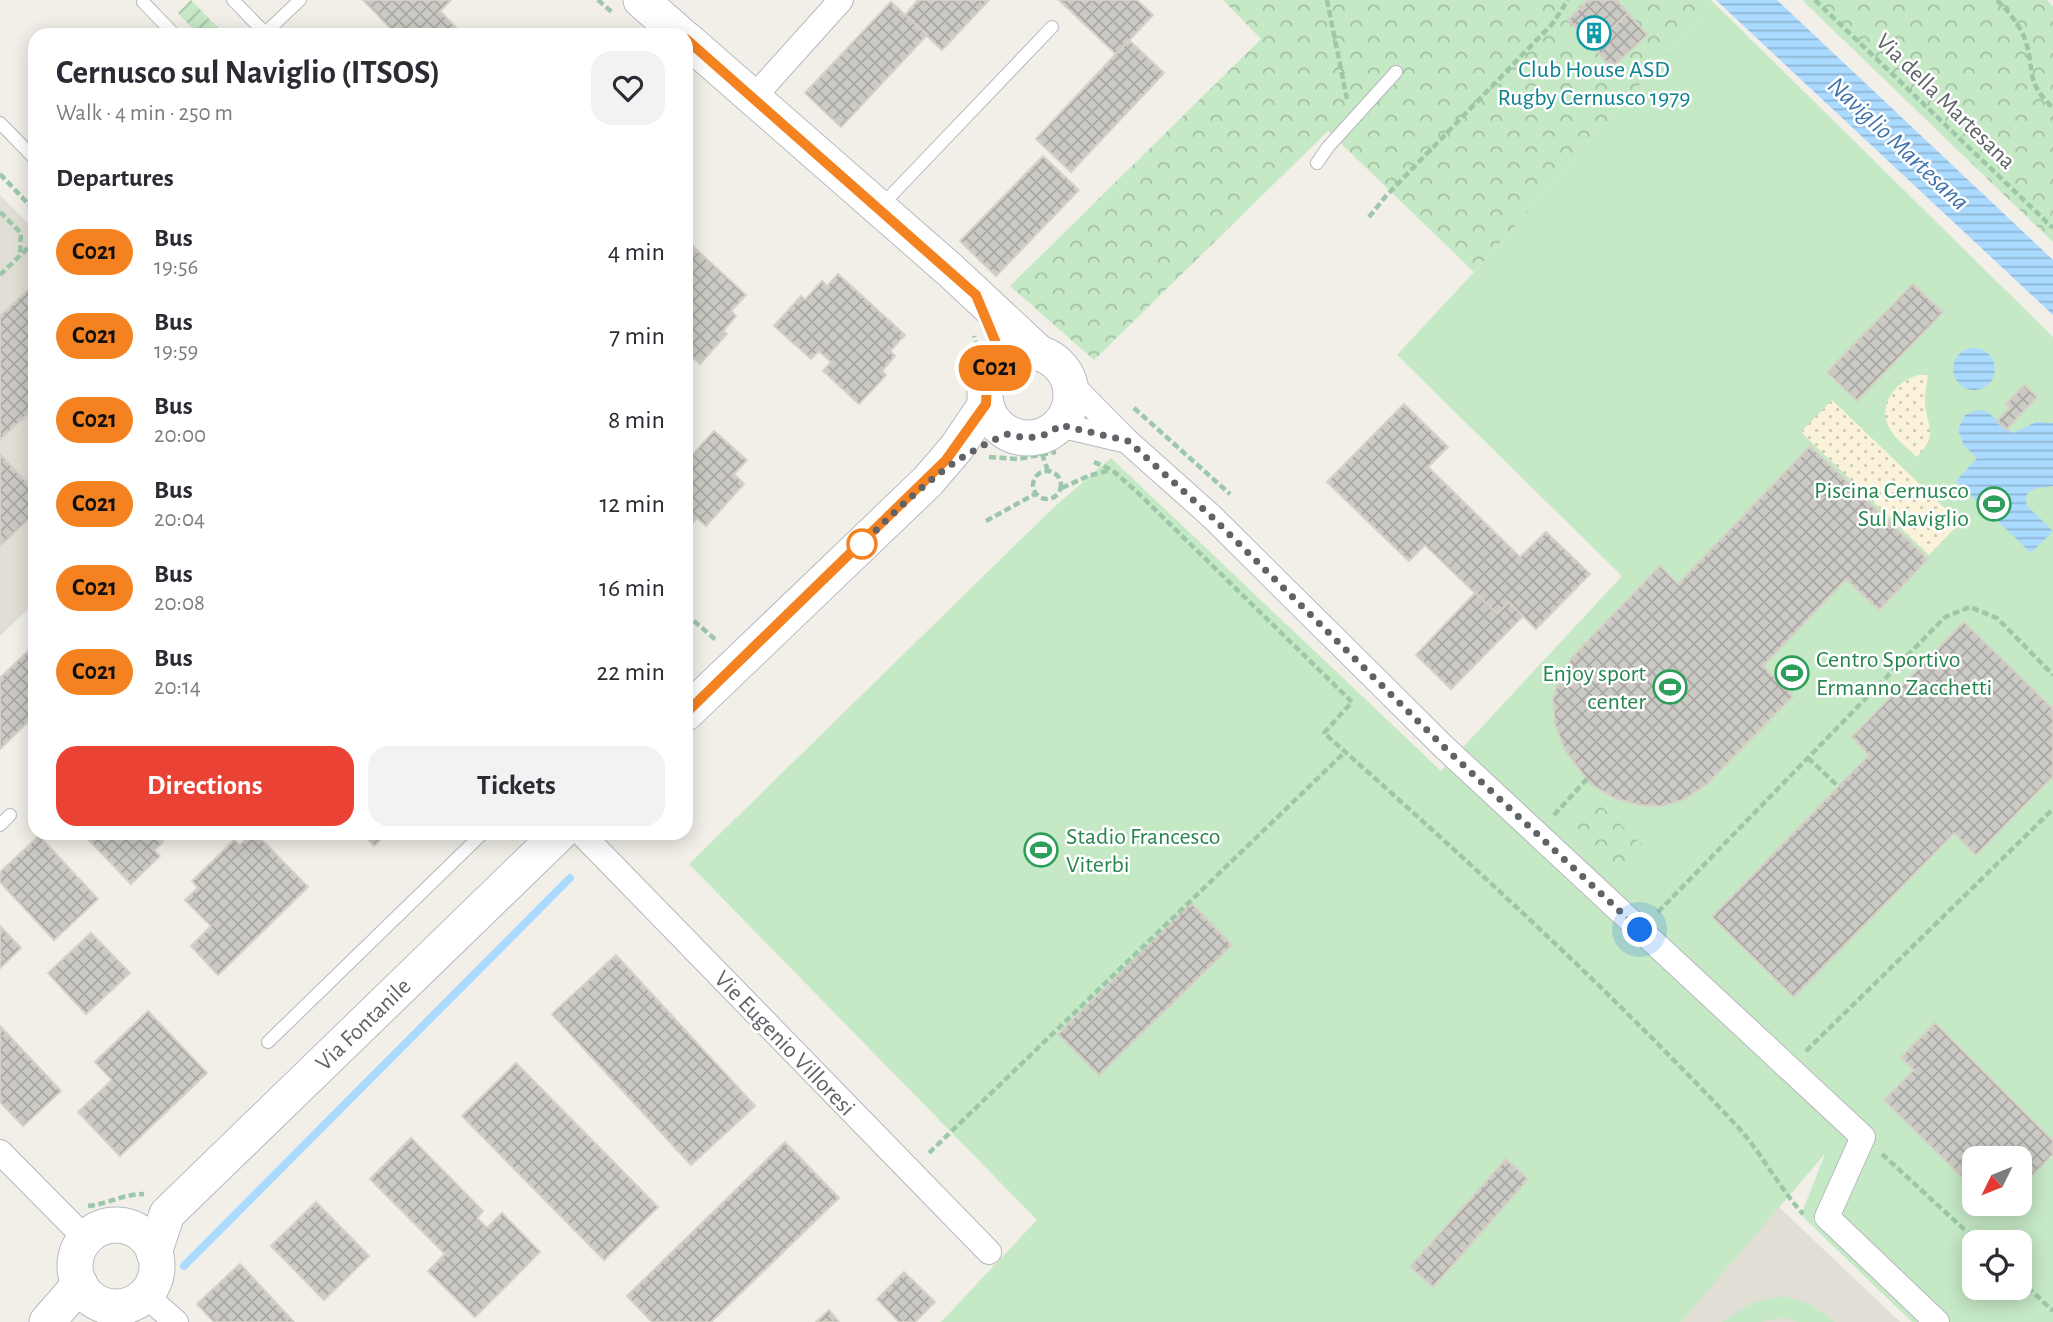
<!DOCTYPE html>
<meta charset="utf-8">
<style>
body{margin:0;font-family:"Alegreya Sans",sans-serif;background:#f2f2f3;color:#2b2b33;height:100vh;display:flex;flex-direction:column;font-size:26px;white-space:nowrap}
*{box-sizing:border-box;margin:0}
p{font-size:23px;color:#7c7c81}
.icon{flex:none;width:38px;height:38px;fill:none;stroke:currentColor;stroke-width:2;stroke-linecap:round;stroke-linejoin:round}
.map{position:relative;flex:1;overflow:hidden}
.details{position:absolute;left:28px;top:28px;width:665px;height:812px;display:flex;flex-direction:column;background:#fff;border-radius:21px;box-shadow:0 4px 18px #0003}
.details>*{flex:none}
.badge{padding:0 14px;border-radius:23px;font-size:24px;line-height:46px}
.needle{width:46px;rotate:227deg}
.tools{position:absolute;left:1962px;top:1146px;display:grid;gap:14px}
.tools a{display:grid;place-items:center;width:70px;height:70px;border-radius:14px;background:#fff;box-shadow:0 4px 18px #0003;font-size:35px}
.you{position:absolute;width:35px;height:35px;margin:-18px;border:5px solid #fff;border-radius:50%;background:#1a73e8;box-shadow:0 0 0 10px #1a73e833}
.map>.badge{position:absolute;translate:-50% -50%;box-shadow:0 0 0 4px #fff}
h2{padding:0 28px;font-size:26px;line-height:63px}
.round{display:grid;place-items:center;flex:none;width:74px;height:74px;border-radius:21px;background:#f2f2f3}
.headline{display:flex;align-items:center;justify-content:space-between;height:119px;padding:0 28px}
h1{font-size:33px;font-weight:600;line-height:52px}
.primary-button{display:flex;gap:14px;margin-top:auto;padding:14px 28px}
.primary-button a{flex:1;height:80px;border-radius:21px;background:#ea4335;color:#fff;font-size:28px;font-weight:600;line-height:80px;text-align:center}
.primary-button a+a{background:#f2f2f3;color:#2b2b33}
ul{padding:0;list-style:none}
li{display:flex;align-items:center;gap:21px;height:84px;padding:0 28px}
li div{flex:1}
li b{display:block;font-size:26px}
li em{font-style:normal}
li .badge{min-width:77px;font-weight:700;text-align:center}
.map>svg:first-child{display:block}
.education{fill:#e1ded6}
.grass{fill:#c5e8c5;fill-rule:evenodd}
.sand{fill:url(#sand-dots)}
.park{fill:url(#park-crowns)}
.garden{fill:url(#garden-furrows)}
.water{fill:url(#water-rules)}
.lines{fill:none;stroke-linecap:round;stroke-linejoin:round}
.stream{stroke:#aadaff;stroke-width:8}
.building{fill:url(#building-cross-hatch);stroke:#d6d1c6;stroke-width:2}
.lane-casing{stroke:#b5b8bc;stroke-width:14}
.street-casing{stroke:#b5b8bc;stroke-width:26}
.secondary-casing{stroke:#b6babf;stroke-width:37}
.path{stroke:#9cc7a9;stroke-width:4.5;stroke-dasharray:7 3.5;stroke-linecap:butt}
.lane{stroke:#fff;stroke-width:12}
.street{stroke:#fff;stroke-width:24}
.secondary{stroke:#fff;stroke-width:35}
.line-casing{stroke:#fff;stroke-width:16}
.line{stroke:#f58220;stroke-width:10}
.walk{stroke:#5f6368;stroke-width:7;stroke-dasharray:0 12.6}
.stop-dot{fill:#fff;stroke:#f58220;stroke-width:3.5}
.labels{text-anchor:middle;stroke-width:5;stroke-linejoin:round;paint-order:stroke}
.culture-label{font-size:24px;fill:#0d838f;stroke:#fff}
.street-label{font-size:24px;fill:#5f6368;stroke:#fff}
.leisure-label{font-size:24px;fill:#27864d;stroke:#fff;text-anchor:end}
.water-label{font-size:26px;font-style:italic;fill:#4174aa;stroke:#fff}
</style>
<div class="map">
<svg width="2053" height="1322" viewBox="0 0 2053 1322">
<defs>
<pattern id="sand-dots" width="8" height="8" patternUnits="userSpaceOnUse" patternTransform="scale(1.75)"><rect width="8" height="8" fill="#fbf3d9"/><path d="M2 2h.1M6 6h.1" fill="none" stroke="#cec8b4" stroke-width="1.8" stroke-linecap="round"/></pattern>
<pattern id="park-crowns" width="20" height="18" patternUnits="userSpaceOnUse" patternTransform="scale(1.75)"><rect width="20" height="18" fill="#c5e8c5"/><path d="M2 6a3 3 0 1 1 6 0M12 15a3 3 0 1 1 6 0" fill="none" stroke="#a3c0a4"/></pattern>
<pattern id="garden-furrows" width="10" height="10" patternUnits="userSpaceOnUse" patternTransform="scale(1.75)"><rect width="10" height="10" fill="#c5e8c5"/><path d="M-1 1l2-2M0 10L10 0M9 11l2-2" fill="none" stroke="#a3c0a4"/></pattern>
<pattern id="water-rules" width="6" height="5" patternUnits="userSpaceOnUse" patternTransform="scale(1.75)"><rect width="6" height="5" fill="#aadaff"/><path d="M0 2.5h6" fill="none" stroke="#8eb4d2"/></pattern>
<pattern id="building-cross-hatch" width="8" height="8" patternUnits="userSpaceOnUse" patternTransform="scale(1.75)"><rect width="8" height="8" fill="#cccac5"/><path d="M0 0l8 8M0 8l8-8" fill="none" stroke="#a9a8a4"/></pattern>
</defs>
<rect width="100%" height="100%" fill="#f1efe8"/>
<g class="education">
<path d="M0,195L35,231V602L0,636Z"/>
<path d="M1779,1207L1900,1322H1681Z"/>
</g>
<g class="grass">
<path d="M1713,2L2053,337V1322H1912L1801,1215L1825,1154L1681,1322H941L1037,1220L689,864L1053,508L1111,458L1441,771L1622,576L1397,355L1474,272ZM1974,1158H2020V1204H1974ZM1974,1242H2020V1288H1974Z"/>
<path d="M1784,1296L1809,1304L1835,1322H1797L1783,1317L1761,1322H1722L1754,1302Z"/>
</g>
<g class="sand">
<path d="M1919,375H1928C1927,384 1924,395 1925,404C1928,429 1938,435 1917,457C1909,449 1896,440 1890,429C1876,406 1896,380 1919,375Z"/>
<path d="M1832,400L1960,523L1929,555L1801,432Z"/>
</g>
<g class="park">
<path d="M1223,0H1711L1713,2L1474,272L1328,131L1094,360L1010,286L1261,39Z"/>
<path d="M1802,0H2047L2053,6V242Z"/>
<path d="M1595,800L1647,850L1625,874L1572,823Z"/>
</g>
<path class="garden" d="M191,0L225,35H199L178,13Z"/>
<g class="water">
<path d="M1716,0H1777L2053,260V315Z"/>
<circle cx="1974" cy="369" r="21"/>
<path d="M1977,410L1986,411L2013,433L2036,422L2053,423V486C2040,489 2022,486 2027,506L2053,531L2031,553L1956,481L1977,458L1963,444L1958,429L1965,415Z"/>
</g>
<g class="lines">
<path class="stream" d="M184,1266L570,878"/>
</g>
<g class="building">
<path d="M363,0H451L440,11L463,35H397Z"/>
<path d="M918,0H989L942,50L905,15Z"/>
<path d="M1059,0H1137L1153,15L1116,54Z"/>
<path d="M1588,0H1616L1628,13L1593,46L1568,20Z"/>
<path d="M891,2L927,35L841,127L805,93Z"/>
<path d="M1628,13L1647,35L1611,68L1593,46Z"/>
<path d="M1129,40L1164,73L1071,172L1036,139Z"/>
<path d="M1043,156L1079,190L996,276L960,241Z"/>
<path d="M686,240L746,295L731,311L736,316L723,331L727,334L700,364L686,351Z"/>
<path d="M838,274L905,335L890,351L895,356L882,371L886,375L859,404L823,371L831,362L819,351L811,359L774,326L801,296L805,300L822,281L827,286Z"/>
<path d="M35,283V407L0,440V316Z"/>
<path d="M1913,284L1943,312L1857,401L1827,372Z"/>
<path d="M2024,385L2037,397L2006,430L1997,421L2010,408L2006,404Z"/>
<path d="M1404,404L1448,447L1428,467L1520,557L1546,532L1590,574L1536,629L1509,602L1497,614L1425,545L1409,561L1327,482Z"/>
<path d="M714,431L747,460L734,474L744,484L706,526L697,518L686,531V462Z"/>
<path d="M1810,446L1928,559L1879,610L1846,579L1763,666L1793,696L1706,785L1685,799L1663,806L1639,805L1612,797L1590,783L1565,750L1555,724L1553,699L1560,677L1573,656L1660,566L1678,584Z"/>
<path d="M0,454L35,491V513L0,546Z"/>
<path d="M1475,593L1497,614L1509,602L1523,616L1451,689L1416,655Z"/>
<path d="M1964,622L2053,709V776L1976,855L1954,833L1794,997L1712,917L1869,755L1852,737Z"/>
<path d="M35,644V715L0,749V678Z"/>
<path d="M82,833H154L163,842L154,850L160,856L131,884Z"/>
<path d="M253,833H255L308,887L218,975L191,946L211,926L185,900L198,888L192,881L234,840L240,845Z"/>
<path d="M362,833H387L374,846Z"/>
<path d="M39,836L98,899L54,940L0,882V872Z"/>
<path d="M1191,903L1232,945L1099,1075L1058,1034Z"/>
<path d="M0,926L21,948L0,968Z"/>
<path d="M91,933L130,973L86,1014L48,973Z"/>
<path d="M616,955L755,1106L691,1165L552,1014Z"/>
<path d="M148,1011L207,1073L120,1156L78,1112L112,1080L95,1062Z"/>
<path d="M1935,1023L2053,1141V1154L2020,1188V1158H1974V1189L1884,1100L1914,1070L1901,1057Z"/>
<path d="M0,1026L61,1091L23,1126L0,1102Z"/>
<path d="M516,1063L658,1207L604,1260L462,1116Z"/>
<path d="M411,1138L483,1211L477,1218L487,1228L502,1213L540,1252L475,1317L428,1271L445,1254L370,1179Z"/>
<path d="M785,1142L839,1198L711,1322H652L627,1296Z"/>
<path d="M1506,1159L1528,1179L1433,1287L1410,1267Z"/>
<path d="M316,1202L369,1256L324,1300L271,1246Z"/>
<path d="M240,1264L294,1322H214L197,1304Z"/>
<path d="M904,1272L935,1302L915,1322H899L877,1299Z"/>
<path d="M829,1310L839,1322H816Z"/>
</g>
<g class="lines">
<defs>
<g id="lane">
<path d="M233,0L265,33"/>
<path d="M143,2L175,35"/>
<path d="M263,35L300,0"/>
<path d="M0,123L35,159"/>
<path d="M1317,163L1328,147L1396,72"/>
<path d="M881,206L1052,27"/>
<path d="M0,825L10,815"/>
<path d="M268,1042L483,833"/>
</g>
<g id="street">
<path d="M753,98L841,0"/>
<path d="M1070,383L1127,441L1211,516L1445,748L1863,1137L1827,1217L1937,1322"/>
<path d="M1060,425L1127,441"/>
<path d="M581,833L989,1252"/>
<path d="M0,1152L86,1239"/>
<path d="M145,1295L176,1322"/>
</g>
<g id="secondary">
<path d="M641,0L681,35"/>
<path d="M686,39L950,270L1039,353"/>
<circle cx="1028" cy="395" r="43"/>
<path d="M686,713L928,481L957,447L986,404"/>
<circle cx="116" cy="1266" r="41"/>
<path d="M154,1253L167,1214L560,833"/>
<path d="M47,1322L80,1284"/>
</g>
</defs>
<use href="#lane" class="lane-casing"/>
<use href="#street" class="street-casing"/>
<use href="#secondary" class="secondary-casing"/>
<g class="path">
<path d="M598,0L613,13"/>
<path d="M1327,0L1347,99"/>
<path d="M1815,0L2053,228"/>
<path d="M1997,0C2008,11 2021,26 2026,42C2035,73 2025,81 2053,108"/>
<path d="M0,174L35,211"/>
<path d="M0,212L21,233L20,255"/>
<path d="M1369,217L1386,196L1553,23L1568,0"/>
<path d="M0,275L35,241"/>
<path d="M970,377L979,354L974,336"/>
<path d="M1134,408L1230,494"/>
<path d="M1042,454L1048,471"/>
<path d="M989,457L1018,459L1056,452"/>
<path d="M1094,462L1112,470L1136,491L1352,702L1324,733C1465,858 1606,986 1736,1125C1761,1152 1778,1186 1803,1214"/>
<circle cx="1047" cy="485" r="14"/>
<path d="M1062,488L1088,476L1111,470"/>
<path d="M986,521L1035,494"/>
<path d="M686,614L717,641"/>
<path d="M1808,758L1839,787"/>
<path d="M1554,815L1587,779"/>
<path d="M1658,912L1945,617L1970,607L1997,618L2053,675"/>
<path d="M1806,1051L2053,809"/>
<path d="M929,1153L1345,752"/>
<path d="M1882,1154L1978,1242"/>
<path d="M88,1206C107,1204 124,1194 144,1194"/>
<path d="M2020,1280L2053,1311"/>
<path d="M103,1322H126"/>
</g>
<use href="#lane" class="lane"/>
<use href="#street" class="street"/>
<use href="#secondary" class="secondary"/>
</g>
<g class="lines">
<defs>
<path id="line" d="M686,39L976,295L1003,360L992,370L987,381L986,404L946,460L686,713"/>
</defs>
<use href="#line" class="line-casing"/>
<use href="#line" class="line"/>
<path class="walk" d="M862,544L860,546C907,500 946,459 1008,434C1028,440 1044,439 1060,425L1128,441L1211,516L1445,748L1640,930"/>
</g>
<defs>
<symbol id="building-ring" viewBox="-11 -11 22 22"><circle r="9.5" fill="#fff" stroke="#0f9aa8" stroke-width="1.5"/><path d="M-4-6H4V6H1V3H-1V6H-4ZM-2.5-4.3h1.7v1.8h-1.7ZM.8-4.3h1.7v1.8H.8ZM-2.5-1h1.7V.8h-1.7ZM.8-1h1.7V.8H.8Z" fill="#0f9aa8"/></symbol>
<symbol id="stadium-ring" viewBox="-11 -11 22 22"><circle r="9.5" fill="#fff" stroke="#2e9e5b" stroke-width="1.5"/><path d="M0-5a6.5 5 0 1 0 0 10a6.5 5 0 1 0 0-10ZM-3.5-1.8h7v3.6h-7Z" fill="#2e9e5b"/></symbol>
</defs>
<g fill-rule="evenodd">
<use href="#building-ring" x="1575" y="14" width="38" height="38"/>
<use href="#stadium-ring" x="1975" y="485" width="38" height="38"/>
<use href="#stadium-ring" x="1773" y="654" width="38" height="38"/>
<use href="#stadium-ring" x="1651" y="668" width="38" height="38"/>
<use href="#stadium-ring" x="1022" y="831" width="38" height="38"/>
</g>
<circle class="stop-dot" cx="862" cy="544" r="14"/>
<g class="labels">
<g class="culture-label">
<text x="1594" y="77">Club House ASD<tspan x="1594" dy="28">Rugby Cernusco 1979</tspan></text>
</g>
<g class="street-label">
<text transform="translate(1946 101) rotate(44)" y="8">Via della Martesana</text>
<text transform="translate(363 1024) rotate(-44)" y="8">Via Fontanile</text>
<text transform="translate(785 1043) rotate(46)" y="8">Vie Eugenio Villoresi</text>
</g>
<g class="leisure-label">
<text x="1969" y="498">Piscina Cernusco<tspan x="1969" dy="28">Sul Naviglio</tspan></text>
<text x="1816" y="667" text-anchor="start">Centro Sportivo<tspan x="1816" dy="28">Ermanno Zacchetti</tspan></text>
<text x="1646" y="681">Enjoy sport<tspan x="1646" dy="28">center</tspan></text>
<text x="1066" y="844" text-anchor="start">Stadio Francesco<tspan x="1066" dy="28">Viterbi</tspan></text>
</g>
<g class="water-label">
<text transform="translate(1899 143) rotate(43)" y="9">Naviglio Martesana</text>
</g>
</g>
</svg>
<div class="tools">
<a><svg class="needle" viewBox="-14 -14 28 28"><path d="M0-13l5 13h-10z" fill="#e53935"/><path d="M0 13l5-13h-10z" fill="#7c7c81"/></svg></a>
<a><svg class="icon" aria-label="locate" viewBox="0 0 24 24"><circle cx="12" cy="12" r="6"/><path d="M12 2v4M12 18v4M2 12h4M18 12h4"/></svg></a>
</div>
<div class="you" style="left:1640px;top:930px"></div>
<b class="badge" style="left:995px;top:368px;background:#f58220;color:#111">C021</b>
<section class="details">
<div class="headline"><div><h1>Cernusco sul Naviglio (ITSOS)</h1><p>Walk · 4 min · 250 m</p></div><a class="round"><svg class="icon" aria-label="heart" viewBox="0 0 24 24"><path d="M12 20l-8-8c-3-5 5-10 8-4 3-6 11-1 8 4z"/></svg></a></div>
<h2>Departures</h2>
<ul>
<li><span class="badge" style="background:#f58220;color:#111">C021</span><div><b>Bus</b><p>19:56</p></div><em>4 min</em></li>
<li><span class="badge" style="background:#f58220;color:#111">C021</span><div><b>Bus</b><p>19:59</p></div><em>7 min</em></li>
<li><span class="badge" style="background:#f58220;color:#111">C021</span><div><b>Bus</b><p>20:00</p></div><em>8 min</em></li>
<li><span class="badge" style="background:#f58220;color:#111">C021</span><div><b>Bus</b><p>20:04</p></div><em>12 min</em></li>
<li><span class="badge" style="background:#f58220;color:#111">C021</span><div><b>Bus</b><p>20:08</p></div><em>16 min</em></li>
<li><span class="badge" style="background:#f58220;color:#111">C021</span><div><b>Bus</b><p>20:14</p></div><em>22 min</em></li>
</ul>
<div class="primary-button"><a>Directions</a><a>Tickets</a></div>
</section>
</div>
